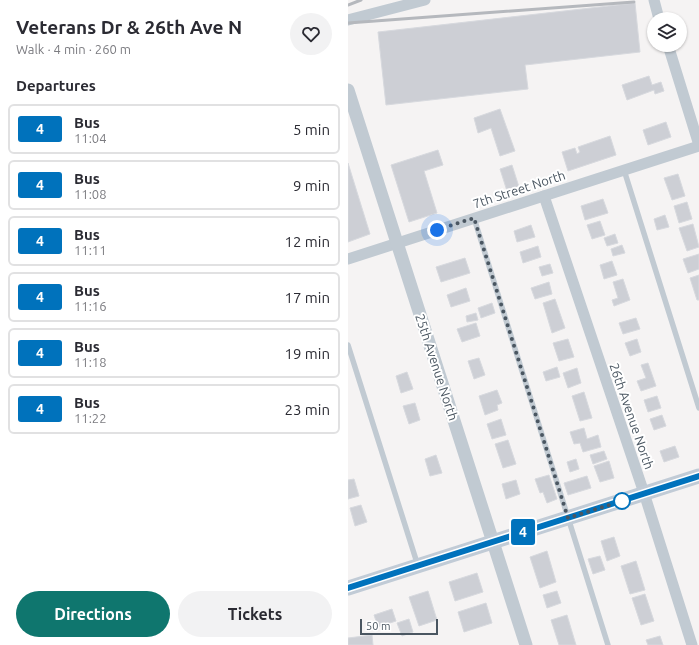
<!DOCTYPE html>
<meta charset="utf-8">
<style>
body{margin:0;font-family:Ubuntu,sans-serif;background:#f2f2f3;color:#2b2b33;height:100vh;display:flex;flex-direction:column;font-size:15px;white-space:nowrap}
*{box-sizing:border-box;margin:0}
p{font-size:13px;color:#7c7c81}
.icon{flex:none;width:22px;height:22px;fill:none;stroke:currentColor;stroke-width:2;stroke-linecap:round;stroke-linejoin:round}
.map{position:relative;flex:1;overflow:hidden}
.drawer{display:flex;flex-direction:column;background:#fff;width:348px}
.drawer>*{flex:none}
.badge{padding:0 8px;border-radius:3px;font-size:14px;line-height:26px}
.tools{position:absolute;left:299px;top:12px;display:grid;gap:8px}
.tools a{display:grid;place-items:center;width:40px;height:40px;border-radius:50%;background:#fff;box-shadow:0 1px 3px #0004;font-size:20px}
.scale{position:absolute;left:12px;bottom:10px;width:78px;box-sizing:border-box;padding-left:4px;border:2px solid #4a5661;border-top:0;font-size:11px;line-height:14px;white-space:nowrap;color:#4a5661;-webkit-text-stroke:3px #fff;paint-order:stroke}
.you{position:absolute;width:20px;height:20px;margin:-10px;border:3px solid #fff;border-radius:50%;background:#1a73e8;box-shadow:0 0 0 6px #1a73e833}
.map>.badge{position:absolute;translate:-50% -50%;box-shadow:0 0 0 2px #fff}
h2{padding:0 16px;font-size:15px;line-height:36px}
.round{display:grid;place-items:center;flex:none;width:42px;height:42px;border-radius:21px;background:#f2f2f3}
.headline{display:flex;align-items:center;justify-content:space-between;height:68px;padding:0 16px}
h1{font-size:19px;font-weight:700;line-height:30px}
.primary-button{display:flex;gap:8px;margin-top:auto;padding:8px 16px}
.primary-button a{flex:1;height:46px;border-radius:24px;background:#0f766e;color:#fff;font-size:16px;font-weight:700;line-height:46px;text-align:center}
.primary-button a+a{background:#f2f2f3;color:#2b2b33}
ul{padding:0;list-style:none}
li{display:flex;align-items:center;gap:12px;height:50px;margin:0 8px 6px;padding:0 8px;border:2px solid #e1e1e2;border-radius:6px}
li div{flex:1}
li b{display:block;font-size:15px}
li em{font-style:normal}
li .badge{min-width:44px;font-weight:700;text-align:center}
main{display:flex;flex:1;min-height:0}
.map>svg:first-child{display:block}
.building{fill:#cdcfd5;stroke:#d7d9de}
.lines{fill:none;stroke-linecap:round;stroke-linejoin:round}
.service{stroke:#c1cad2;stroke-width:5.5}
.minor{stroke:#c1cad2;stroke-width:11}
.tertiary{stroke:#c1cad2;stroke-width:13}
.secondary{stroke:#c1cbd6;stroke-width:15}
.rail{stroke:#b5b8bd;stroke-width:3}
.line-casing{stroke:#fff;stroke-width:9}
.line{stroke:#0072bc;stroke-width:6}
.walk{stroke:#4a5661;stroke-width:4;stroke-dasharray:0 7.2}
.stop-dot{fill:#fff;stroke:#0072bc;stroke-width:2}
.labels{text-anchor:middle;stroke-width:4;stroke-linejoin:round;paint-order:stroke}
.street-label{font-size:13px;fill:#4a5661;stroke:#fff}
</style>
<main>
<section class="drawer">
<div class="headline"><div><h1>Veterans Dr &amp; 26th Ave N</h1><p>Walk · 4 min · 260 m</p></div><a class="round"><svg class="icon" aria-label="heart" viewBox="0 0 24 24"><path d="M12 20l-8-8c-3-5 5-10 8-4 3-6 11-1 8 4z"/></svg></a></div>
<h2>Departures</h2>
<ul>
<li><span class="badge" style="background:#0072bc;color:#fff">4</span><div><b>Bus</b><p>11:04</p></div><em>5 min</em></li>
<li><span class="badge" style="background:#0072bc;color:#fff">4</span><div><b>Bus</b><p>11:08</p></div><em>9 min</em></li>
<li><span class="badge" style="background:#0072bc;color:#fff">4</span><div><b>Bus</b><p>11:11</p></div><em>12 min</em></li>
<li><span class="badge" style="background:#0072bc;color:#fff">4</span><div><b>Bus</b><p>11:16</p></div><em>17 min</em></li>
<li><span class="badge" style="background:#0072bc;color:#fff">4</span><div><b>Bus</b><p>11:18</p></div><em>19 min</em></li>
<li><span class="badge" style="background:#0072bc;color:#fff">4</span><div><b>Bus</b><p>11:22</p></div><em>23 min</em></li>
</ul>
<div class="primary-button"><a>Directions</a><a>Tickets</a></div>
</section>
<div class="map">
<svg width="351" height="645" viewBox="0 0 351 645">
<rect width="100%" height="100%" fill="#f5f3f3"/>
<g class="building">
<path d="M287,3L292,52L177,65L180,89L38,105L30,32Z"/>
<path d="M301,76L304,85L313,82L316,91L307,94L306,90L279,100L274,85Z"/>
<path d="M152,109L167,151L152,156L143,128L130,133L126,118Z"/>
<path d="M318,122L323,137L300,145L295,130Z"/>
<path d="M262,136L268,155L220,171L214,152L227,148L229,154L232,152L230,147Z"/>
<path d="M90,150L95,165L76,171L89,213L61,222L43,165Z"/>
<path d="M0,163L22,234L0,242Z"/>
<path d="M164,165L171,187L159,191L152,169Z"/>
<path d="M330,174L337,196L324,200L316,178Z"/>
<path d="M255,199L260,213L237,220L233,206Z"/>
<path d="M339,202L344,219L331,223L326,206Z"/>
<path d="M317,215L321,227L309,230L306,219Z"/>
<path d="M252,221L257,235L244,239L239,225Z"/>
<path d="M345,224L351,247L339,251L331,228Z"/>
<path d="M183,225L187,237L169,242L166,231Z"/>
<path d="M267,234L270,243L259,246L256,238Z"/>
<path d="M274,245L277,253L265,256L263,249Z"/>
<path d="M190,246L193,257L175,263L172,252Z"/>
<path d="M351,254V269L340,273L335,259Z"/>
<path d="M117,258L122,273L93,282L88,267Z"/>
<path d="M264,261L269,275L256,279L252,265Z"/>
<path d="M202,264L205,273L194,276L191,267Z"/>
<path d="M351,275V300H349L342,278Z"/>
<path d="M275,279L282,300L266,306L264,300L270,298L265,282Z"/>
<path d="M201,282L204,294L187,299L183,288Z"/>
<path d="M118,288L122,301L103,307L99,295Z"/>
<path d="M207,299L217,328L204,333L195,303Z"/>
<path d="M144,303L147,313L133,318L130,308Z"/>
<path d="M128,313L130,320L119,322L118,316Z"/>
<path d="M288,318L292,329L275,334L271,323Z"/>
<path d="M128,323L132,336L114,342L109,329Z"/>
<path d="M220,339L226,357L211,361L205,343Z"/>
<path d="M289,339L293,352L282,356L277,343Z"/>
<path d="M131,358L137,375L126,379L120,361Z"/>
<path d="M300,363L308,386L293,391L289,381L298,378L293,365Z"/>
<path d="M209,367L212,377L198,381L195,372Z"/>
<path d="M229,368L233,383L220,388L215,373Z"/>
<path d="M59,372L65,389L53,393L48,376Z"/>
<path d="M149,390L154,403L149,405L150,410L137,415L131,396Z"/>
<path d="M236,392L244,418L232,421L224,396Z"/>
<path d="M309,396L313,408L300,412L296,400Z"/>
<path d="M67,403L72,420L61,424L55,406Z"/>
<path d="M314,415L318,426L306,430L302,419Z"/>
<path d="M153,419L158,435L144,439L139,424Z"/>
<path d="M236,428L239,439L250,435L253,447L235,452L232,443L226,444L222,432Z"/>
<path d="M160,440L168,464L155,468L147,444Z"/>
<path d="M327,446L331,457L316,462L312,451Z"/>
<path d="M256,451L259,459L245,464L242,455Z"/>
<path d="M88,455L94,473L82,476L77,459Z"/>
<path d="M228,459L231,469L222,472L219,462Z"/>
<path d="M261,461L266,478L252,482L246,466Z"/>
<path d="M201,475L209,499L199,503L195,492L192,493L187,479Z"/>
<path d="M239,476L243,488L220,495L216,483Z"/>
<path d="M6,479L11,496L0,499V480Z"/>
<path d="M168,480L172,494L158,499L154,484Z"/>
<path d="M13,505L19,522L7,526L2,508Z"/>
<path d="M266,537L272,556L259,561L253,541Z"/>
<path d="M199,551L208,582L192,588L182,557Z"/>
<path d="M252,556L257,570L245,574L240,559Z"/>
<path d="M288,561L297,590L282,594L273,566Z"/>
<path d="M129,573L135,592L107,601L101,582Z"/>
<path d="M80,591L89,620L71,626L61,597Z"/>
<path d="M209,591L213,603L199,608L195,595Z"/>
<path d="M297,594L306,621L293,625L284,598Z"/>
<path d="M138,603L144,623L116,632L110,612Z"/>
<path d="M44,609L48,621L30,627L26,615Z"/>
<path d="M219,615L228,645H211L203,620Z"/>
<path d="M61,619L65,632L54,636L49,623Z"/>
<path d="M24,635L25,645H0V638Z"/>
<path d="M312,636L315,645H300L298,640Z"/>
</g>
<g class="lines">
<g class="service">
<path d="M276,170L351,408"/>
<path d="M126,218L260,645"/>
<path d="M0,345L70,566"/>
</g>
<g class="minor">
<path d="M306,0L311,19"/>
<path d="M0,20L77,0"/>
<path d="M320,45L351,145"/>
<path d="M196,196L296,493L344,645"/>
<path d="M0,259L351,146"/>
</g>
<path class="tertiary" d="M0,90L178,645"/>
<path class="secondary" d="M0,588L351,476"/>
<g class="rail">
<path d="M0,5L13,0"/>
<path d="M0,23L286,2"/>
</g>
</g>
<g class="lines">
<defs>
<path id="line" d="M0,588L351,476"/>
</defs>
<use href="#line" class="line-casing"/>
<use href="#line" class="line"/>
<path class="walk" d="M89,230L126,218L220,518L274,501"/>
</g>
<circle class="stop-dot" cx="274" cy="501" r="8"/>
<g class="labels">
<g class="street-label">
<text transform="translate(171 189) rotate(-18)" y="5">7th Street North</text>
<text transform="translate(89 367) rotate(72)" y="5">25th Avenue North</text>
<text transform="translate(284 416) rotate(71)" y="5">26th Avenue North</text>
</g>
</g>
</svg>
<div class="tools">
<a><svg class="icon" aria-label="layers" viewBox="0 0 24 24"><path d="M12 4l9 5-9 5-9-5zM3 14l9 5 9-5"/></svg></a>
</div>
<div class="scale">50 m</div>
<div class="you" style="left:89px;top:230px"></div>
<b class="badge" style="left:175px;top:532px;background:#0072bc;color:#fff">4</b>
</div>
</main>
